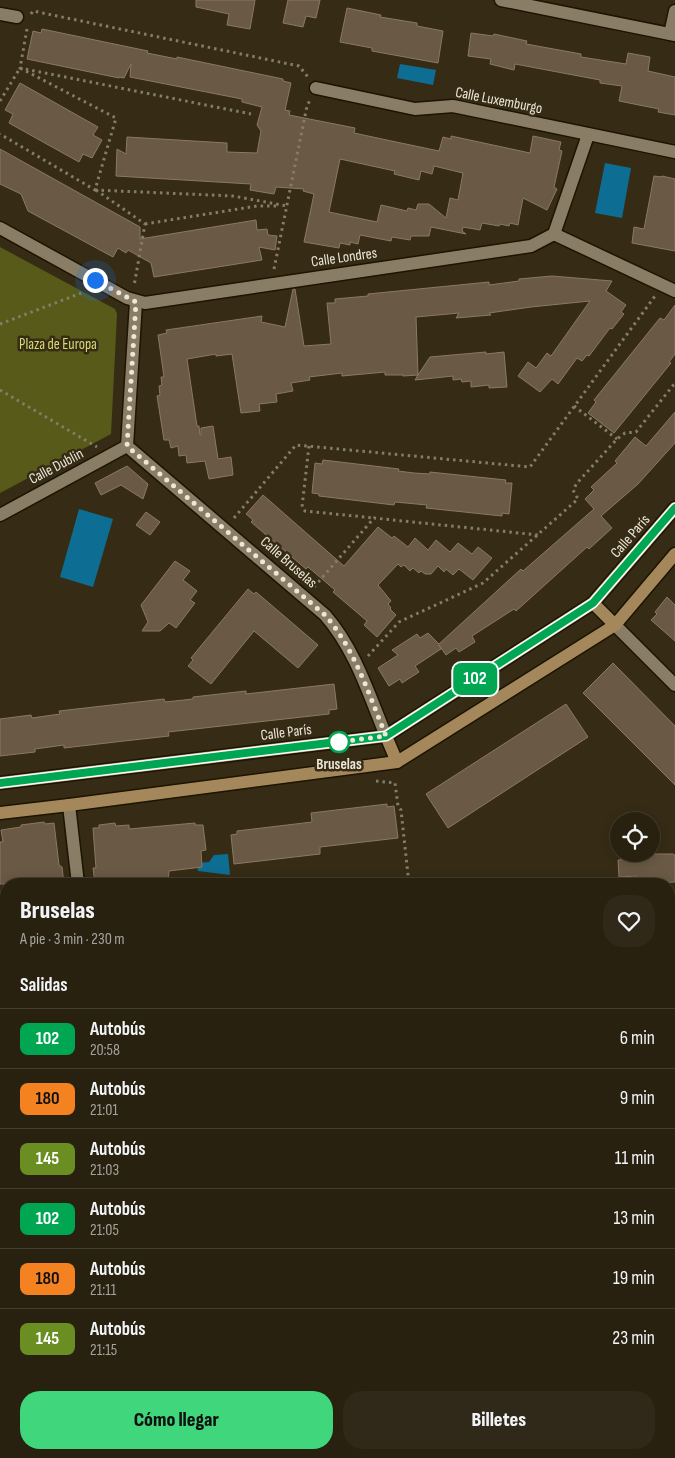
<!DOCTYPE html>
<html lang="es">
<meta charset="utf-8">
<style>
body{margin:0;font-family:"Sofia Sans Condensed",sans-serif;background:#302919;color:#f1f3f6;height:100vh;display:flex;flex-direction:column;font-size:19px;white-space:nowrap}
*{box-sizing:border-box;margin:0}
p{font-size:16px;color:#a5a39f}
.icon{flex:none;width:28px;height:28px;fill:none;stroke:currentColor;stroke-width:2;stroke-linecap:round;stroke-linejoin:round}
.map{position:relative;flex:1;overflow:hidden}
.drawer{position:absolute;left:0px;top:878px;width:675px;height:581px;display:flex;flex-direction:column;background:#282110;border-radius:20px 20px 0 0;box-shadow:0 2px 12px #0003,0 0 0 1px #443e30}
.drawer>*{flex:none}
.badge{padding:0 10px;border-radius:8px;font-size:18px;line-height:32px}
.buttons{position:absolute;left:610px;top:812px;display:grid;gap:10px}
.buttons a{display:grid;place-items:center;width:50px;height:50px;border-radius:50%;background:#282110;box-shadow:0 2px 12px #0003,0 0 0 1px #443e30;font-size:25px}
.you{position:absolute;width:25px;height:25px;margin:-12px;border:4px solid #fff;border-radius:50%;background:#1a73e8;box-shadow:0 0 0 8px #1a73e833}
.map>.badge{position:absolute;translate:-50% -50%;box-shadow:0 0 0 2px #fff}
h2{padding:0 20px;font-size:19px;line-height:45px}
.round{display:grid;place-items:center;flex:none;width:52px;height:52px;border-radius:20px;background:#302919}
.overview{display:flex;align-items:center;justify-content:space-between;height:85px;padding:0 20px}
h1{font-size:24px;font-weight:800;line-height:38px}
.primary-button{display:flex;gap:10px;margin-top:auto;padding:10px 20px}
.primary-button a{flex:1;height:58px;border-radius:20px;background:#40d77c;color:#111;font-size:20px;font-weight:800;line-height:58px;text-align:center}
.primary-button a+a{background:#302919;color:#f1f3f6}
ul{padding:0;list-style:none}
li{display:flex;align-items:center;gap:15px;height:60px;padding:0 20px;border-top:1px solid #443e30}
li div{flex:1}
li b{display:block;font-size:19px}
li em{font-style:normal}
li .badge{min-width:55px;font-weight:700;text-align:center}
.map>svg:first-child{display:block}
.green{fill:#585a19}
.water{fill:#0e6d92}
.building{fill:#6a5944;stroke:#8b7863;fill-rule:evenodd}
.lines{fill:none;stroke-linecap:round;stroke-linejoin:round}
.street-casing{stroke:#1d1401;stroke-width:15}
.secondary-casing{stroke:#1d1401;stroke-width:15}
.path{stroke:#857c69;stroke-width:3;stroke-dasharray:2.5 4;stroke-linecap:butt}
.street{stroke:#897e65;stroke-width:12}
.secondary{stroke:#a4885b;stroke-width:12}
.line-casing{stroke:#fff;stroke-width:11}
.line{stroke:#00a651;stroke-width:8}
.walk{stroke:#ede7d9;stroke-width:5;stroke-dasharray:0 9}
.stop-dot{fill:#fff;stroke:#00a651;stroke-width:2.5}
.labels{text-anchor:middle;stroke-width:5;stroke-linejoin:round;paint-order:stroke}
.street-label{font-size:15px;fill:#ede7d9;stroke:#362c15}
.park-label{font-size:15px;fill:#d8db73;stroke:#362c15}
.stop-label{font-size:15px;font-weight:bold;fill:#ede7d9;stroke:#362c15}
</style>
<div class="map">
<svg width="675" height="1458" viewBox="0 0 675 1458">
<rect width="100%" height="100%" fill="#362c15"/>
<path class="green" d="M0,247L115,309L117,314L111,434L0,493Z"/>
<g class="water">
<path d="M400,64L436,70L433,85L397,78Z"/>
<path d="M605,163L631,168L622,218L595,213Z"/>
<path d="M79,509L113,519L93,587L60,577Z"/>
<path d="M228,854L230,875L198,871L197,863L209,862L214,855Z"/>
</g>
<g class="building">
<path d="M196,0H255L250,29L227,25L229,14L196,7Z"/>
<path d="M288,0H320L316,18L306,16L303,27L283,23Z"/>
<path d="M347,8L381,15L380,17L417,23V26L443,31L438,63L372,51V48L340,42Z"/>
<path d="M42,29L148,51L147,53L177,59V57L283,79V81L291,83L285,110L290,111L289,115L355,128L354,133L382,139L439,151L443,137L451,139V136L530,153L533,136L561,142L559,150L562,151L554,187L557,189L547,210L523,198L518,225L510,223L509,226L500,224L499,226L482,223L480,230L463,227L462,231L466,234L431,227L429,236H411L410,240L392,237L391,241L360,235L358,244L350,242V245L340,243L339,248L304,242L314,194L303,191L304,189L276,187L274,194L250,190L251,184L116,176L117,149L126,154L127,137L227,143V152L257,153L261,131L257,125L262,107L242,102V99L130,77L131,64L124,78L119,77V78L27,59L33,31L41,33ZM340,159L395,171L394,174L419,180L421,171L432,174L434,166L463,173L458,200L450,198L446,218L429,204H418L416,210L408,208L407,211L381,205L377,222L329,212Z"/>
<path d="M471,33L493,36L494,34L527,41L526,44L581,54V57L626,64L628,53L650,57L648,71L675,77V115L658,112L659,109L619,101L622,86L600,83V80L515,64L514,70L490,64L491,59L468,56Z"/>
<path d="M20,83L98,127L93,135L102,140L92,158L83,154L79,162L9,123L13,114L5,110Z"/>
<path d="M0,149L140,227V239L256,220L257,230L267,229L268,235L277,236L275,250L259,247L262,260L154,277L151,263L128,250L126,253L118,248L113,257L28,211L21,194L0,184Z"/>
<path d="M654,176L662,177V176L675,179V251L632,243L634,227L644,229Z"/>
<path d="M552,276L612,281L606,291L626,305L621,312L624,314L612,329L610,328L589,356L587,355L582,361L577,358L558,384L552,379L540,392L518,376L528,362L536,368L547,353L551,356L590,301L531,307L489,313L491,315L456,318L459,313L416,317L418,375L430,357L486,352V354L504,352L507,387L489,388V385L471,387V381L462,382L461,379L453,380V376L415,380L418,375L403,376V375H385V372L342,376V373L309,377L310,380L291,383L293,391L276,394L277,402L259,404L260,411L241,413L232,354L216,356V354L187,359L197,426H199L200,435H201V428L213,426L218,459L231,457L233,475L209,479L205,461L187,463L186,455L179,456L178,446L171,448L169,440H164L157,396L160,395L159,386L162,385L161,377H164L158,335L167,333L166,330L262,316L261,322L285,327L293,289H295L304,346L331,344L327,303H335V299L368,296V294L489,282V285L519,281V279Z"/>
<path d="M675,305V354L669,362L671,363L614,433L588,413L596,402L594,400L660,318L664,320Z"/>
<path d="M675,412V443L638,484L601,516L612,528L589,549L587,547L516,611L514,609L472,636L475,642L459,652L456,648L446,655L439,645L441,649L415,666L419,672L402,683L400,679L389,686L378,668L398,655L392,650L417,634L420,638L428,633L439,644L521,569L523,571L594,509L585,499L594,490L591,487L617,463L615,461L635,437L646,446Z"/>
<path d="M323,460L399,469L398,471L414,473L430,474V472L506,480L505,483H512L509,514L502,513V516L426,508L427,505L395,502L394,505L319,496V494L312,493L315,463L322,464Z"/>
<path d="M127,466L148,484L143,499L121,485L101,495L95,483Z"/>
<path d="M263,495L344,566L378,527L392,538L394,536L408,547L415,538L428,550L436,540L450,552L458,543L472,554L478,547L492,558L473,580L459,569L453,575L446,569L444,572L438,566L431,574H425L421,571L419,573L413,568L410,571L404,565L401,567L398,564L378,585L391,601L388,604L391,608L390,609L396,615L377,637L364,625L367,621L333,592L335,590L308,567L306,569L251,522L253,520L246,514Z"/>
<path d="M146,512L160,522L150,535L136,525Z"/>
<path d="M175,561L190,571L183,580L197,591L190,600L195,603L176,628L169,623L160,631H142L148,622L141,605Z"/>
<path d="M248,589L254,594L256,592L318,645L298,668L254,631L211,684L188,666L193,660L191,658Z"/>
<path d="M667,597L675,605V641L651,620L657,614L655,612Z"/>
<path d="M613,663L675,726V785L583,693Z"/>
<path d="M334,684L337,709L329,710V714L168,732L169,736L124,741L64,748V745L35,749V752L0,756V719L31,715L32,718L60,714L59,711L164,699L165,702L193,699V697L246,691V694Z"/>
<path d="M566,704L588,737L448,828L426,794Z"/>
<path d="M387,804V807L394,806L398,838L320,847V854L234,864L231,835L237,834V831L312,822L311,813Z"/>
<path d="M44,822L45,824L54,823L59,865L62,867L64,884H0V842H3L1,830L21,827V825Z"/>
<path d="M115,823L116,826L129,825V829L195,823V825H203L206,850L201,851L202,867L169,871L168,884H95L93,868H96L93,828H99V825Z"/>
<path d="M620,854H673L675,855V882L636,884V876L619,877L618,860H621Z"/>
</g>
<g class="lines">
<defs>
<g id="street">
<path d="M501,0L675,35"/>
<path d="M0,14L17,17"/>
<path d="M670,34L675,11"/>
<path d="M316,88L415,109L453,106L675,152"/>
<path d="M0,228L127,298L145,303L531,246L554,234L588,135"/>
<path d="M554,234L675,291"/>
<path d="M127,446L325,615C355,649 369,695 386,736"/>
<path d="M127,446L136,302"/>
<path d="M0,515L127,446"/>
<path d="M615,625L675,685"/>
<path d="M69,805L78,884"/>
<path d="M669,967L675,972"/>
<path d="M0,971L6,970"/>
<path d="M675,1002L672,1012L675,1057"/>
<path d="M0,1114L6,1113"/>
<path d="M669,1247L675,1246"/>
<path d="M0,1294L6,1293"/>
<path d="M0,1420L5,1458"/>
<path d="M669,1451L675,1450"/>
<path d="M145,1452L146,1458"/>
<path d="M309,1452V1458"/>
<path d="M475,1452V1458"/>
<path d="M587,1458L651,1452"/>
</g>
<g id="secondary">
<path d="M593,603L615,625"/>
<path d="M386,736L397,762"/>
<path d="M0,783L386,736L593,603L675,508"/>
<path d="M0,813L69,805L397,762L615,625L675,554"/>
</g>
</defs>
<use href="#street" class="street-casing"/>
<use href="#secondary" class="secondary-casing"/>
<g class="path">
<path d="M31,14L33,11L299,66L308,77"/>
<path d="M27,29L20,68L251,114"/>
<path d="M0,101L20,68L116,118L95,190L0,134"/>
<path d="M95,190L233,196L287,206"/>
<path d="M96,190L145,224L134,286"/>
<path d="M145,224L257,206H278"/>
<path d="M274,269L307,106L310,100"/>
<path d="M0,324L84,292"/>
<path d="M0,390L97,447"/>
<path d="M574,406L617,439"/>
<path d="M309,446L302,507L305,511L374,518"/>
<path d="M234,518L296,445L530,467L655,296"/>
<path d="M314,587L374,518L538,535"/>
<path d="M368,656L399,622L483,583L578,499L573,490L577,483L617,439L625,433L636,432L675,383"/>
<path d="M376,781L395,783L398,806L401,810L409,884"/>
</g>
<use href="#street" class="street"/>
<use href="#secondary" class="secondary"/>
</g>
<g class="lines">
<defs>
<path id="line" d="M0,783L386,736L593,603L675,508"/>
</defs>
<use href="#line" class="line-casing"/>
<use href="#line" class="line"/>
<path class="walk" d="M95,280L136,302L127,446L325,615C355,649 369,695 386,736L339,742"/>
</g>
<circle class="stop-dot" cx="339" cy="742" r="10"/>
<g class="labels">
<g class="street-label">
<text transform="translate(499 100) rotate(11)" y="5">Calle Luxemburgo</text>
<text transform="translate(344 257) rotate(-8)" y="5">Calle Londres</text>
<text transform="translate(56 466) rotate(-28)" y="5">Calle Dublin</text>
<text transform="translate(630 536) rotate(-49)" y="5">Calle París</text>
<text transform="translate(289 562) rotate(41)" y="5">Calle Bruselas</text>
<text transform="translate(286 732) rotate(-7)" y="5">Calle París</text>
</g>
<g class="park-label">
<text x="58" y="349">Plaza de Europa</text>
</g>
<g class="stop-label">
<text x="339" y="769">Bruselas</text>
</g>
</g>
</svg>
<div class="buttons">
<a><svg class="icon" aria-label="locate" viewBox="0 0 24 24"><circle cx="12" cy="12" r="6"/><path d="M12 2v4M12 18v4M2 12h4M18 12h4"/></svg></a>
</div>
<div class="you" style="left:95px;top:280px"></div>
<b class="badge" style="left:475px;top:679px;background:#00a651;color:#fff">102</b>
<section class="drawer">
<div class="overview"><div><h1>Bruselas</h1><p>A pie · 3 min · 230 m</p></div><a class="round"><svg class="icon" aria-label="heart" viewBox="0 0 24 24"><path d="M12 20l-8-8c-3-5 5-10 8-4 3-6 11-1 8 4z"/></svg></a></div>
<h2>Salidas</h2>
<ul>
<li><span class="badge" style="background:#00a651;color:#fff">102</span><div><b>Autobús</b><p>20:58</p></div><em>6 min</em></li>
<li><span class="badge" style="background:#f58220;color:#111">180</span><div><b>Autobús</b><p>21:01</p></div><em>9 min</em></li>
<li><span class="badge" style="background:#6b8e23;color:#fff">145</span><div><b>Autobús</b><p>21:03</p></div><em>11 min</em></li>
<li><span class="badge" style="background:#00a651;color:#fff">102</span><div><b>Autobús</b><p>21:05</p></div><em>13 min</em></li>
<li><span class="badge" style="background:#f58220;color:#111">180</span><div><b>Autobús</b><p>21:11</p></div><em>19 min</em></li>
<li><span class="badge" style="background:#6b8e23;color:#fff">145</span><div><b>Autobús</b><p>21:15</p></div><em>23 min</em></li>
</ul>
<div class="primary-button"><a>Cómo llegar</a><a>Billetes</a></div>
</section>
</div>
